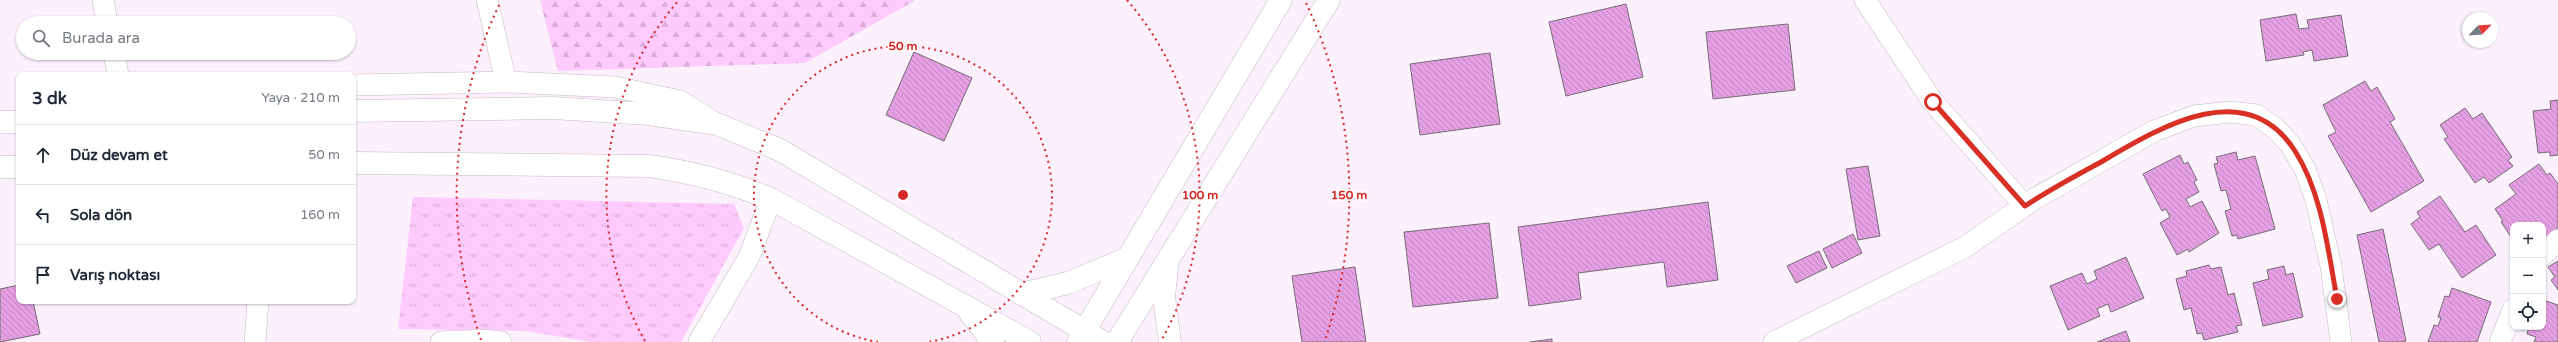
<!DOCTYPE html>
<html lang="tr">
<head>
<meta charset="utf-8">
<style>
  body { margin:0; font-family:"Varela Round",sans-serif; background:#f6f6f7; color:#1f2937 }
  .controls { position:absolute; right:12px; bottom:12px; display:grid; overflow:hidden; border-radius:8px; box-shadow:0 1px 3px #0004 }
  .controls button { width:36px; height:36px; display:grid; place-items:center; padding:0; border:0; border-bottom:1px solid #e0e1e3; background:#fff; color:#1f2937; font:20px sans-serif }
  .compass { position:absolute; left:2462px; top:12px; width:36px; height:36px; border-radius:50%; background:#fff; box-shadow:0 1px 3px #0004; rotate:65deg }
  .stop { position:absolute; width:12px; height:12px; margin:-9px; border:3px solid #d93025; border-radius:50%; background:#fff }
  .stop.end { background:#d93025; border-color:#fff; box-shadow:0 1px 4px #0008 }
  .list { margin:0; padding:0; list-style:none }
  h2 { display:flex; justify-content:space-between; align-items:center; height:52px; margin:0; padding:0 16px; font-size:17px }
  h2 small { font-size:13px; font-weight:400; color:#747a83 }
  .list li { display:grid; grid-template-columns:26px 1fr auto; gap:12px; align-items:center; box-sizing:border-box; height:60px; padding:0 16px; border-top:1px solid #e0e1e3 }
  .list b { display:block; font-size:15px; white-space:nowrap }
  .list em { font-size:13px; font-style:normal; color:#747a83 }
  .icon { flex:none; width:22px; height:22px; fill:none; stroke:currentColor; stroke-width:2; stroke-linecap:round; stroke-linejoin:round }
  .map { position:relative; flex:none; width:2558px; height:342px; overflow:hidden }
  .search { position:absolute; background:#fff; box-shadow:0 1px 3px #0004; left:16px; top:16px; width:340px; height:44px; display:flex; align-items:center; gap:10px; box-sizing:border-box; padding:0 14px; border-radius:22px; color:#747a83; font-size:15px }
  .panel { position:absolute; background:#fff; box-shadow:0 1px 3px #0004; left:16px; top:72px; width:340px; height:232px; border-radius:8px }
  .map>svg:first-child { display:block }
  .forest { fill:url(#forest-firs) }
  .park { fill:url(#park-tufts) }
  .building { fill:url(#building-back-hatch); stroke:#766c76 }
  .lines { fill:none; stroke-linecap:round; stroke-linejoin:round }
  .minor-casing { stroke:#c5b9c4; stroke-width:22 }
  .tertiary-casing { stroke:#c5b9c4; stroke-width:23 }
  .minor { stroke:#fff; stroke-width:21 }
  .tertiary { stroke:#fff; stroke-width:22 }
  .route { stroke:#d93025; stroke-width:5 }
  .ring { fill:none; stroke:#d62828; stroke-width:2; stroke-dasharray:2 4 }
  .centre { fill:#d62828; stroke:#fff; stroke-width:2 }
  .ring-label { font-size:12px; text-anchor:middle; font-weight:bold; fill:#d62828; stroke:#fff; stroke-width:3.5; stroke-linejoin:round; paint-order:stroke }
</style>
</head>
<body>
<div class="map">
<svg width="2558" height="342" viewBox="0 0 2558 342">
  <defs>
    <pattern id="forest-firs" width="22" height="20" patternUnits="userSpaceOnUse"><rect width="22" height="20" fill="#ffcafd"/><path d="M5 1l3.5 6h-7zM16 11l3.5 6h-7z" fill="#daacd8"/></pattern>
    <pattern id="park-tufts" width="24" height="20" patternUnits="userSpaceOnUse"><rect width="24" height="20" fill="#ffcafd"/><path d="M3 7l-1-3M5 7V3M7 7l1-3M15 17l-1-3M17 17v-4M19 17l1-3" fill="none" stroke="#daacd8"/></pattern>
    <pattern id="building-back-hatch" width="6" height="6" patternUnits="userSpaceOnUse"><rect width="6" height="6" fill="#e49fe2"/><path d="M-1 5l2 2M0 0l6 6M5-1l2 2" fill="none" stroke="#c388c1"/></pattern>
  </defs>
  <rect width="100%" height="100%" fill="#fcf0fc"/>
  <path class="forest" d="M 540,0 L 914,0 L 914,1 L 805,63 L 558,71 Z"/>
  <path class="park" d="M 413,197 L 734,204 L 744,228 L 681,342 L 592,342 L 524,331 L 398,329 Z"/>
  <path class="building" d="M 1626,4 L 1643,77 L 1566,96 L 1549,22 Z
    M 2296,14 L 2299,29 L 2309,28 L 2307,20 L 2341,15 L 2348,56 L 2314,61 L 2312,50 L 2303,52 L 2304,55 L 2266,61 L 2260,20 Z
    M 1788,24 L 1795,90 L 1713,99 L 1706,32 Z
    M 914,52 L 972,78 L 944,141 L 886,115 Z
    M 1490,53 L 1500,124 L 1420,135 L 1410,64 Z
    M 2365,81 L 2371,91 L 2377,87 L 2395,119 L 2390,122 L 2424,181 L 2371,212 L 2328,136 L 2336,132 L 2323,105 Z
    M 2558,100 L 2558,155 L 2550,156 L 2550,152 L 2538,153 L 2533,111 L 2551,109 L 2550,101 Z
    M 2465,108 L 2473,119 L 2482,113 L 2512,157 L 2508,160 L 2513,166 L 2489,183 L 2484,177 L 2475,183 L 2444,139 L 2448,137 L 2440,125 Z
    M 2236,152 L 2238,160 L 2255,156 L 2275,229 L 2238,239 L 2237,235 L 2232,236 L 2225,211 L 2231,209 L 2226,190 L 2221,191 L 2214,164 L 2218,163 L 2216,157 Z
    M 2180,155 L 2184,164 L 2188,162 L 2197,180 L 2194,182 L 2199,192 L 2186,199 L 2190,207 L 2202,201 L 2219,233 L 2189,252 L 2188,249 L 2177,255 L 2160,223 L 2170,217 L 2166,209 L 2162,211 L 2143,174 Z
    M 2539,164 L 2547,175 L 2550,173 L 2558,184 L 2558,231 L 2543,241 L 2543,225 L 2513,225 L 2513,240 L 2501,222 L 2503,221 L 2495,209 L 2516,194 L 2509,185 Z
    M 1868,166 L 1880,236 L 1858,240 L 1846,169 Z
    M 2440,196 L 2465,232 L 2476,225 L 2496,255 L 2462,278 L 2439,244 L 2429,250 L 2411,224 L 2420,217 L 2417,212 Z
    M 1708,202 L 1718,280 L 1667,287 L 1664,262 L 1578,273 L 1581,299 L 1529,306 L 1518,227 Z
    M 1489,223 L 1498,298 L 1413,307 L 1404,232 Z
    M 2383,229 L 2406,341 L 2401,342 L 2379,342 L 2357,235 Z
    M 1853,234 L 1862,253 L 1832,268 L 1823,249 Z
    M 1819,251 L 1827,268 L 1796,283 L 1787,266 Z
    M 2126,257 L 2144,298 L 2111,312 L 2108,304 L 2097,309 L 2100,316 L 2068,330 L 2050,286 L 2082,273 L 2087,284 L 2097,279 L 2094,271 Z
    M 2558,261 L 2558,290 L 2551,280 L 2555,277 L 2548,267 Z
    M 2209,265 L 2211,269 L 2221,267 L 2228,295 L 2234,293 L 2242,325 L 2236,326 L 2238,332 L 2204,340 L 2202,333 L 2197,334 L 2191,308 L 2184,310 L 2176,279 L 2187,276 L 2186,271 Z
    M 2284,266 L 2286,275 L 2293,273 L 2303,317 L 2263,326 L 2253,283 L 2269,279 L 2267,270 Z
    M 1355,267 L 1366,342 L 1302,342 L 1292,276 Z
    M 19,285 L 19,301 L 33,301 L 40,334 L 0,342 L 0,289 Z
    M 2452,288 L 2491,302 L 2477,342 L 2428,342 L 2434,325 L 2438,326 L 2441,318 L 2438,317 L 2445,296 L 2449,297 Z
    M 2543,300 L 2558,305 L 2558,342 L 2534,342 L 2536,337 L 2527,334 L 2529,327 L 2543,327 Z
    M 2126,331 L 2130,342 L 2097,342 Z
    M 1552,339 L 1552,342 L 1530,342 Z"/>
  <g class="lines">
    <defs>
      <path id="minor" d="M 103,0 L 107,23
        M 487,0 L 506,82
        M 1865,0 L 1933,102 L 2025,206
        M 114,53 L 118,75
        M 353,85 L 506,82 L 615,87 L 680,101 L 717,124
        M 2543,255 L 2558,240
        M 255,342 L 258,301
        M 441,342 L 483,340 L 501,342
        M 699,342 L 749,257 L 771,199
        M 1774,342 L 1965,247 L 2036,198 L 2154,131 L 2194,116 L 2230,112 L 2256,115 L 2275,128 L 2290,144 L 2305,169 L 2316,200 L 2331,266 L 2341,342
        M 2500,342 L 2513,309"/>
      <path id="tertiary" d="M 353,111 L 553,108 L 649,114 L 717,124 L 780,150 L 1103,342
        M 0,122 L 19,122
        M 353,163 L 649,166 C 692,172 731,182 771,199 L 1030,342
        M 0,167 L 19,167
        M 1167,266 L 1164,297 L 1170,342
        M 1021,294 L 1068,283 L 1128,258
        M 970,313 L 993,342
        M 1078,342 L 1281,0
        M 1117,342 L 1329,0"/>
    </defs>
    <use href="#minor" class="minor-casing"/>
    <use href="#tertiary" class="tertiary-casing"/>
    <use href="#minor" class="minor"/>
    <use href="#tertiary" class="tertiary"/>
  </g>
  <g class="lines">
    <path class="route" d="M 1933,102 L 2025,206 C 2049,190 2075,176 2101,162 C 2159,128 2246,74 2295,151 C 2322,193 2328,250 2337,299"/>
  </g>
  <g class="ring">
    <path d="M878 342A149 149 0 1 1 928 342"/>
    <path d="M645 341A297 297 0 0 1 679 0M1127 0A297 297 0 0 1 1161 341"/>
    <path d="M481 340A446 446 0 0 1 500 3M1306 3A446 446 0 0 1 1325 340"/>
  </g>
  <circle cx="903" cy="195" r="6" class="centre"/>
  <g class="ring-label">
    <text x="903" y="50">50 m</text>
    <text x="1200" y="199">100 m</text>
    <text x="1349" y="199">150 m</text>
  </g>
</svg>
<div class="controls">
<button>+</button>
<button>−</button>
<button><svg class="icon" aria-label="locate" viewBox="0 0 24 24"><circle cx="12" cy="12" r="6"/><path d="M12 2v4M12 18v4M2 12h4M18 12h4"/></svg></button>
</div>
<svg class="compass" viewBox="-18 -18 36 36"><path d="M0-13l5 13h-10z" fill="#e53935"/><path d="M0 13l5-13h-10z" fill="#747a83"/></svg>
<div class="stop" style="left:1933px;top:102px"></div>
<div class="stop end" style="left:2337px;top:299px"></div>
<div class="search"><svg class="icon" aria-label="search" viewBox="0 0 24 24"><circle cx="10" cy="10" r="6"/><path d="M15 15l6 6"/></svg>Burada ara</div>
<section class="panel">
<h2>3 dk<small>Yaya · 210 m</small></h2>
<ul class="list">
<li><svg class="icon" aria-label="ahead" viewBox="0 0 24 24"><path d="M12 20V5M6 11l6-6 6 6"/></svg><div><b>Düz devam et</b></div><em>50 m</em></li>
<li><svg class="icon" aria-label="left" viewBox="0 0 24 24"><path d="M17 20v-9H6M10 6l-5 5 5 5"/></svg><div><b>Sola dön</b></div><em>160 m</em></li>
<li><svg class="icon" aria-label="arrive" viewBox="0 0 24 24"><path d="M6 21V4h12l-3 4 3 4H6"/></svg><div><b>Varış noktası</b></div></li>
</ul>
</section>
</div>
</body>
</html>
